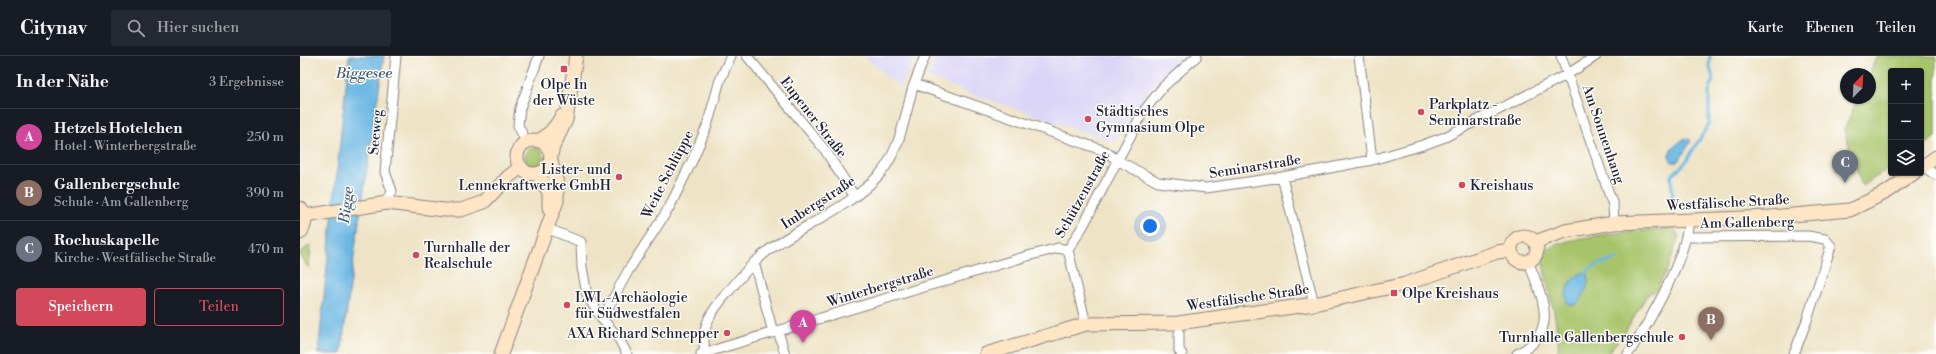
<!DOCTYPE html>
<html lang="de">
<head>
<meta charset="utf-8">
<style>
  body { margin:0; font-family:"Libre Bodoni",serif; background:#242831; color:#f1f3f6 }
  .controls { position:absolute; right:12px; top:12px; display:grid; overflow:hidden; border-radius:4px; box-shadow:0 1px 3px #0004 }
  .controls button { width:36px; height:36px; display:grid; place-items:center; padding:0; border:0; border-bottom:1px solid #363941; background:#171b24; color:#f1f3f6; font:20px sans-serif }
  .compass { position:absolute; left:1540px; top:12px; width:36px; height:36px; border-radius:50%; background:#171b24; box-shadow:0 1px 3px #0004; rotate:24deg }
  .you { position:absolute; left:850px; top:170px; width:14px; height:14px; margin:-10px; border:3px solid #fff; border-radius:50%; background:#1a73e8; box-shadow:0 0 0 6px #1a73e833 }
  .badge { display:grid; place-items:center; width:26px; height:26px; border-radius:50%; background:#d1495b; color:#fff; font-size:13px; font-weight:700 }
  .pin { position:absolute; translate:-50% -33px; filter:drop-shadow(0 1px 2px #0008) }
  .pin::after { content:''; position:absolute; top:21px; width:14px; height:12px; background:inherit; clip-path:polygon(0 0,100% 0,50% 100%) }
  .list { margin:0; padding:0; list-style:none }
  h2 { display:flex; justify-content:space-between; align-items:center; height:52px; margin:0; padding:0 16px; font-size:17px }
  h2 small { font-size:13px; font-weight:400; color:#9ea1a6 }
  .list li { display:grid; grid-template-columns:26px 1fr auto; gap:12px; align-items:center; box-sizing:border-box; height:56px; padding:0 16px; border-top:1px solid #363941 }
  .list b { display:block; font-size:15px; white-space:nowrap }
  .list p { margin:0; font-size:13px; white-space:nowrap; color:#9ea1a6 }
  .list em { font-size:13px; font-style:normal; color:#9ea1a6 }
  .actions { display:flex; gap:8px; padding:12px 16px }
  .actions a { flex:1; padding:9px 0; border:1px solid #d1495b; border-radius:4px; text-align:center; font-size:14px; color:#d1495b }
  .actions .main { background:#d1495b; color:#fff }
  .icon { flex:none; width:22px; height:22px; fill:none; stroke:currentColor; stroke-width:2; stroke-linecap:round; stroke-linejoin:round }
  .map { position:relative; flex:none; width:1636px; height:298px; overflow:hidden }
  header { display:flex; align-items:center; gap:24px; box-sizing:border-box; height:56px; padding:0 20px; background:#171b24; border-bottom:1px solid #363941 }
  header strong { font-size:19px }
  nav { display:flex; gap:22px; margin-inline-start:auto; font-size:14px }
  .search { width:280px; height:36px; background:#242831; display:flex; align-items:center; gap:10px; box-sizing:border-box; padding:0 14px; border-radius:4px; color:#9ea1a6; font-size:15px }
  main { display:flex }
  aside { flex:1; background:#171b24 }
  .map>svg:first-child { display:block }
  .built { fill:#dbd6f7 }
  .green { fill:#a8c46a; stroke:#657352 }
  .water { fill:#6bb7e4; stroke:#466c90 }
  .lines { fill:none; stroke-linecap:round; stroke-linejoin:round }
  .stream { stroke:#6bb7e4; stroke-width:3 }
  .street-casing { stroke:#888280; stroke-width:11 }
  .secondary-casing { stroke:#888280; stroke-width:15 }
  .street { stroke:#fff; stroke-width:9 }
  .secondary { stroke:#fde5c5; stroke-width:13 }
  .poi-dot { fill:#d1495b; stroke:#fdfcf7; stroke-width:1.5 }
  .labels { text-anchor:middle; stroke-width:3; stroke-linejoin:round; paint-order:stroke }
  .poi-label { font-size:14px; fill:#22223b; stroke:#fdfcf7; text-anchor:start }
  .street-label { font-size:14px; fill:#22223b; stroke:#fdfcf7 }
  .water-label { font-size:15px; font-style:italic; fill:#3f5e7f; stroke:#fdfcf7 }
</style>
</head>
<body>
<header>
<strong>Citynav</strong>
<div class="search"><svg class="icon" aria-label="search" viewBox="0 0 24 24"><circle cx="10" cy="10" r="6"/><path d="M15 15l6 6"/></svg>Hier suchen</div>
<nav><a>Karte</a><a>Ebenen</a><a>Teilen</a></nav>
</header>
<main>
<aside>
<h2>In der Nähe<small>3 Ergebnisse</small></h2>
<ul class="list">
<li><span class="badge" style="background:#d1479c">A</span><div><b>Hetzels Hotelchen</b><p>Hotel · Winterbergstraße</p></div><em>250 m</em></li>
<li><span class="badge" style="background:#8d6e63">B</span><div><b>Gallenbergschule</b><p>Schule · Am Gallenberg</p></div><em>390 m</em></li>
<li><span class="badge" style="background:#6b7280">C</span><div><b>Rochuskapelle</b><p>Kirche · Westfälische Straße</p></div><em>470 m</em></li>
</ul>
<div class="actions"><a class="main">Speichern</a><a>Teilen</a></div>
</aside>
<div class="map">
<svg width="1636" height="298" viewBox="0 0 1636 298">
  <rect width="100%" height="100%" fill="#fdfcf7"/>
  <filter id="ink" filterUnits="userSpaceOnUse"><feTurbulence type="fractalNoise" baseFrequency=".025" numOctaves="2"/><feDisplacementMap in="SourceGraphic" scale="8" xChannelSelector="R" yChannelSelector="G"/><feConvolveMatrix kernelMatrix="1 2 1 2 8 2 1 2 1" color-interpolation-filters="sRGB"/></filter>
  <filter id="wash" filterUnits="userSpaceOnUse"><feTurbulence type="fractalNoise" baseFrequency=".012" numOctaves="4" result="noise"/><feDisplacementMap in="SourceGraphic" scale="16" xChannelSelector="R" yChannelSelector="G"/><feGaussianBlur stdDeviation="0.9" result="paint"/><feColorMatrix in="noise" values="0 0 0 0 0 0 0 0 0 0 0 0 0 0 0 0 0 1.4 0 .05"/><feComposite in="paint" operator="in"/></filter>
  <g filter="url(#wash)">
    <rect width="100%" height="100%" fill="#eee3c5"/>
    <path class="built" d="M 564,0 L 616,0 L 600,32 Z
      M 636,0 L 886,0 L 844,40 L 815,86 L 666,36 L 627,21 Z"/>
    <path class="green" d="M 1577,0 L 1636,0 L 1636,81 L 1621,91 L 1621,15 L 1591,15 L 1591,111 L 1562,130 L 1544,74 L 1558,42 L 1570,42 L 1569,18 Z
      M225 101a9 9 0 1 1 18 0a9 9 0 1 1-18 0Z
      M 1374,172 L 1379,180 L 1368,212 L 1356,234 L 1347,239 L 1325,276 L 1307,298 L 1259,298 C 1257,292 1259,289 1258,283 C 1257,276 1256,268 1255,261 C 1252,240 1241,217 1244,196 C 1263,178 1347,175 1374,172 Z
      M 11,189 L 9,212 L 0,201 L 0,196 Z"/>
    <path class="water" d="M 49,0 L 84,0 L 56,186 L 41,298 L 18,298 Z
      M 1385,82 L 1389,83 L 1391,85 L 1380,103 L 1377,106 L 1372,106 L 1369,101 L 1371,93 Z
      M 1287,216 C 1292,225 1283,244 1275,249 L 1269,249 C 1260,238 1273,217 1287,216 Z"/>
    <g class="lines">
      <path class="stream" d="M 1373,144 L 1371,120 L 1385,107 L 1409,68 L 1409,37 L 1413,23 L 1409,7 L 1410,0
        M 1287,216 C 1294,208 1306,206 1317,203"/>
    </g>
  </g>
  <g filter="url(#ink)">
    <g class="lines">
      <defs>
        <path id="street" d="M 447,0 L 525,94 L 555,141
          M 1059,0 L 1072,104
          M 1261,0 L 1313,149 L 1314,167
          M 614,28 L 805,95 L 817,104 L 858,126 L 906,132 L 982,121 L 1072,104 L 1123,89 L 1145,81 L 1268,18 L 1296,0
          M 226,86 L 218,69 L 220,52 L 239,0
          M 1624,110 L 1631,116 L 1636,119
          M 982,121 L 1014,248
          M 80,148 L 90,140 L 92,135 L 85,116 L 96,0
          M 246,172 L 281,186 L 282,211 L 287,239 L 302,263 L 318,281 L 327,298
          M 1387,179 L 1391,181 L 1508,180 L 1525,183 L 1531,190 L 1507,264 L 1494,298
          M 454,206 L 473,276
          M 302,263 L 328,215 L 369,152 L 392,105 L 407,70 L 420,24 L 431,0
          M 786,268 L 768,194 L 783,170 L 843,56 L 863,31 L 897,0
          M 478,275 L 485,298
          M 879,277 L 879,295 L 882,298
          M 405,297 C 400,270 412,254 429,235 C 444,217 459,199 479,187 C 513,165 552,149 579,119 C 600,96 605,59 613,31 C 617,21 621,10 625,0
          M 401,298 L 724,201 L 758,192 L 768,194
          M 1217,298 C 1261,276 1242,241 1228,205
          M 1328,298 C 1351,264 1385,204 1389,164"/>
        <path id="secondary" d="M217 101a17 17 0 1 1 34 0a17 17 0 1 1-34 0Z
          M 238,85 C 249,80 256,70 262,60
          M 251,99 L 253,91 L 266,64 L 276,0
          M 1621,112 L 1636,101
          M 238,118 L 249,136 L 249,152
          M 0,152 C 7,160 6,169 0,177
          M 5,160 L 87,147 L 144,154 L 161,154 L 184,146 L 208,121 L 221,111
          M1211 193a13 13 0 1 1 26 0a13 13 0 1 1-26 0Z
          M 1235,186 L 1265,175 L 1314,167 L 1470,161 L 1550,154 L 1587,136 L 1614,117
          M 201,298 L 257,145 L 257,128 L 251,105
          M 686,298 L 786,268 L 878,267 L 1014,248 L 1105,228 L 1197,196 L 1211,194"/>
      </defs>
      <use href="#street" class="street-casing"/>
      <use href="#secondary" class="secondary-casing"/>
      <use href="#street" class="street"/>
      <use href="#secondary" class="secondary"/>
    </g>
  </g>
  <g class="poi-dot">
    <rect x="260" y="9" width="8" height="8" rx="2"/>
    <circle cx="1121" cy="56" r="4"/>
    <circle cx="788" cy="63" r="4"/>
    <circle cx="319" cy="121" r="4"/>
    <circle cx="1162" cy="129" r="4"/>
    <circle cx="116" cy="199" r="4"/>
    <rect x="1090" y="233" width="8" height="8" rx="2"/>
    <circle cx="267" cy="249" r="4"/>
    <circle cx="427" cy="277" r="4"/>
    <circle cx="1382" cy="281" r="4"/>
  </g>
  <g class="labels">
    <g class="poi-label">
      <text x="264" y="33" text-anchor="middle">Olpe In<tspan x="264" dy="16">der Wüste</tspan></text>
      <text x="1129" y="53">Parkplatz -<tspan x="1129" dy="16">Seminarstraße</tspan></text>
      <text x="796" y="60">Städtisches<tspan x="796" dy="16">Gymnasium Olpe</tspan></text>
      <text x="311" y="118" text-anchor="end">Lister- und<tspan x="311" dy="16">Lennekraftwerke GmbH</tspan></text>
      <text x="1170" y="134">Kreishaus</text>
      <text x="124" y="196">Turnhalle der<tspan x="124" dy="16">Realschule</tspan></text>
      <text x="1102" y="242">Olpe Kreishaus</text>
      <text x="275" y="246">LWL-Archäologie<tspan x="275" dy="16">für Südwestfalen</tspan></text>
      <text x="419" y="282" text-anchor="end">AXA Richard Schnepper</text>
      <text x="1374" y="286" text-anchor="end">Turnhalle Gallenbergschule</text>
    </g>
    <g class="street-label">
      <text transform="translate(514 61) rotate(52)" y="5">Eupener Straße</text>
      <text transform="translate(75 76) rotate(-85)" y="5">Seeweg</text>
      <text transform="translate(1304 78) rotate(71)" y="5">Am Sonnenhang</text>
      <text transform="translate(955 110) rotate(-9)" y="5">Seminarstraße</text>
      <text transform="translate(367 118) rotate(-63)" y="5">Weite Schlüppe</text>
      <text transform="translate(782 138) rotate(-61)" y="5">Schützenstraße</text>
      <text transform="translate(518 146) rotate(-33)" y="5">Imbergstraße</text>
      <text transform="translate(1428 146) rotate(-3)" y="5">Westfälische Straße</text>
      <text transform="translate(1447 166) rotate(-1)" y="5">Am Gallenberg</text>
      <text transform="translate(580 230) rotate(-17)" y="5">Winterbergstraße</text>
      <text transform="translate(948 241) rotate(-8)" y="5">Westfälische Straße</text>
    </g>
    <g class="water-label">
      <text x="64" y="22">Biggesee</text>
      <text transform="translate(46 149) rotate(-83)" y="5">Bigge</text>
    </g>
  </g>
</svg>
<div class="controls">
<button>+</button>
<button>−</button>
<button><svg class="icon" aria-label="layers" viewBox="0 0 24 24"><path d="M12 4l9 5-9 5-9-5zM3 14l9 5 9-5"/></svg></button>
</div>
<svg class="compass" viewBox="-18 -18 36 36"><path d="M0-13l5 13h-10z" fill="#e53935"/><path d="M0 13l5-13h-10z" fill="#9ea1a6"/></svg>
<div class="you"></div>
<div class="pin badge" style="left:503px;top:287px;background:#d1479c">A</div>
<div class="pin badge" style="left:1411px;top:284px;background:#8d6e63">B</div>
<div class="pin badge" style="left:1545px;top:127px;background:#6b7280">C</div>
</div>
</main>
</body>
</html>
